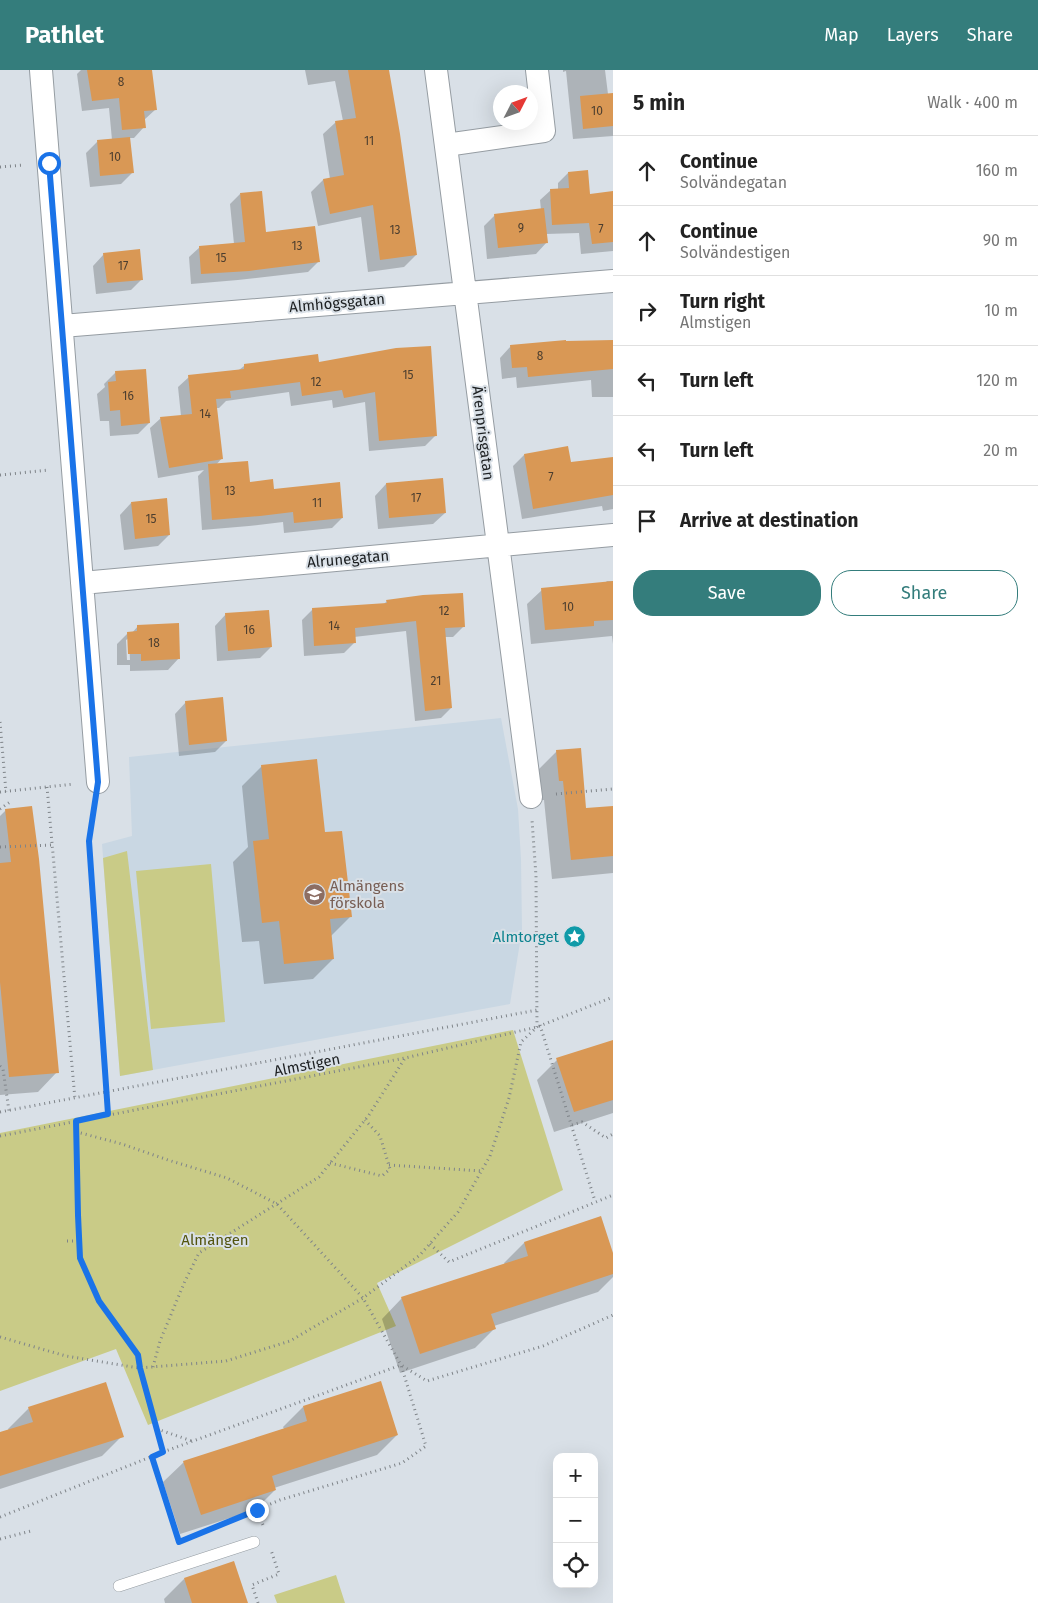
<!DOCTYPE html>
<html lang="en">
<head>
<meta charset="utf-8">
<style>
  body { margin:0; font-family:"Fira Sans",sans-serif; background:#f6f6f6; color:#222 }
  .controls { position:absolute; right:15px; bottom:15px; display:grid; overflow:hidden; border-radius:10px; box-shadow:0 5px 20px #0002 }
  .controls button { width:45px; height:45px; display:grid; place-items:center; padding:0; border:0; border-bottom:1px solid #e0e0e0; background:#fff; color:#222; font:25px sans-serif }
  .compass { position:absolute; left:493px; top:15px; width:45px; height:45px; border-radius:50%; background:#fff; box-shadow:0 5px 20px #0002; rotate:48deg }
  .stop { position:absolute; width:15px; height:15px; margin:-11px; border:4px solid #1a73e8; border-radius:50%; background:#fff }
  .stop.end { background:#1a73e8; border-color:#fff; box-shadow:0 1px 5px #0008 }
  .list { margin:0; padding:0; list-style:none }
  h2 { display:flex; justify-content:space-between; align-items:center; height:65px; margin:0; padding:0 20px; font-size:21px }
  h2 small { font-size:16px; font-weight:400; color:#767676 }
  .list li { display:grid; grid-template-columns:32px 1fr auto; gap:15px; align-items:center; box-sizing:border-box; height:70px; padding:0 20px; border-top:1px solid #e0e0e0 }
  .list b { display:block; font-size:19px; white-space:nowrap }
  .list p { margin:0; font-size:16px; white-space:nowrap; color:#767676 }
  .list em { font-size:16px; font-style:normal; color:#767676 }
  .actions { display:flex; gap:10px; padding:15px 20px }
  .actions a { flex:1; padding:11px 0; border:1px solid #347d7c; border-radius:20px; text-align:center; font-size:18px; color:#347d7c }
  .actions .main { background:#347d7c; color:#fff }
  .icon { flex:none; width:28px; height:28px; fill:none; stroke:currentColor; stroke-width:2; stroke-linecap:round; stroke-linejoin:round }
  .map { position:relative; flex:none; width:613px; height:1533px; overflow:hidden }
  header { display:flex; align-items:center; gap:30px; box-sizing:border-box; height:70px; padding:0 25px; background:#347d7c; color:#fff }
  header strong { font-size:24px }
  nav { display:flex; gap:28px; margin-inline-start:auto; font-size:18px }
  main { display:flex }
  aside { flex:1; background:#fff }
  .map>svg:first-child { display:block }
  .built { fill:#c9d7e3 }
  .green { fill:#c9cb87 }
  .shadow { fill:#0003; fill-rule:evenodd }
  .building { fill:#d99855 }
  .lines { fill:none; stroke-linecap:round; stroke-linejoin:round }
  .service-casing { stroke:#959ca2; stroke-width:12 }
  .minor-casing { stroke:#959ca2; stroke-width:24 }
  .path { stroke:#7f8489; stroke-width:3; stroke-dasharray:1 4; stroke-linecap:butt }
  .service { stroke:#fff; stroke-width:11 }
  .minor { stroke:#fff; stroke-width:22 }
  .route { stroke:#1a73e8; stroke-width:6 }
  .labels { text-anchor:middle; stroke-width:4; stroke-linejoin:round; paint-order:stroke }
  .number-label { font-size:12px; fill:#4c3e2f }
  .street-label { font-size:15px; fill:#1d2022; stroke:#d9e0e7 }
  .education-label { font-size:15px; fill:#785e54; stroke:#d9e0e7; text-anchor:start }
  .culture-label { font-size:15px; fill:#0d838f; stroke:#d9e0e7; text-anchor:end }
  .park-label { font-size:15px; fill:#53540f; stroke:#d9e0e7 }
</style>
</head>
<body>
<header>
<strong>Pathlet</strong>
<nav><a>Map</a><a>Layers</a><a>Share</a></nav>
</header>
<main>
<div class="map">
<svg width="613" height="1533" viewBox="0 0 613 1533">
  <rect width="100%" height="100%" fill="#d9e0e7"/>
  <path class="built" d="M 501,648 L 518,739 L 521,789 L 522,860 L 510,934 L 120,1006 L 102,774 L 132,766 L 129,687 Z"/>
  <path class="green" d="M 127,781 L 153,1000 L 120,1006 L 103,788 Z
    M 211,794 L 225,952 L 151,959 L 136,801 Z
    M 513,960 L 563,1120 L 377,1213 L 396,1256 L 148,1355 L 116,1279 L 0,1321 L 0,1063 Z
    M 336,1505 L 345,1533 L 277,1533 L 274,1525 Z"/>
  <path class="shadow" d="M 81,0 L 151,0 L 156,39 L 144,50 L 144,57 L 134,68 L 129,68 L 132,103 L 121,114 L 90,117 L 86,83 L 97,72 L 112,70 L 109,38 L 82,41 L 77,4 Z
    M 305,0 L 387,0 L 416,185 L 404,197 L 368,202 L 361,147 L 318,156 L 311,122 L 323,110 L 330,109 L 323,64 L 336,52 L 343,51 L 335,11 L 308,15 Z
    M 563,0 L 605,0 L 608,24 L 613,24 L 613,66 L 573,69 L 566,1 L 563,2 Z
    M 568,103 L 589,125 L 613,123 L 613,181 L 581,184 L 579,163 L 546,164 L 547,172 L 536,184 L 487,189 L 484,156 L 495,145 L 541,140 L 540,130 L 551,120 L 558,119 L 558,113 Z
    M 240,124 L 265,163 L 318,192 L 308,202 L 238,210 L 191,214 L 189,187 L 200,177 L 234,174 L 230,134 Z
    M 104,184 L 142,209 L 131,220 L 96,224 L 93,196 Z
    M 613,271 L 613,327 L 592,327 L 591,310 L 517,318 L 516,307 L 502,309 L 500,288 L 511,276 Z
    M 396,279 L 436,365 L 425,376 L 369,381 L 365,332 L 333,338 L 332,330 L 291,336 L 289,322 L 226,331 L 219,338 L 216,338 L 222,388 L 216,395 L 249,414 L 273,420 L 342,448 L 332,458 L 284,463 L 283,452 L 249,456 L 202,460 L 198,406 L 204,400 L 158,408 L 150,358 L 161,348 L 181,346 L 178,317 L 189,307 L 239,300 L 244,296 L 318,293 Z
    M 116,302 L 149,353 L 138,364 L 110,366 L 109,351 L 100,351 L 97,324 L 105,317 L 104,314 Z
    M 524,385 L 570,394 L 613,388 L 613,439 L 603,441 L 602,436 L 522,449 L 513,396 Z
    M 442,410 L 445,443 L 433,454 L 378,459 L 375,426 L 386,414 Z
    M 131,433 L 169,465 L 158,476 L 124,480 L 120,445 Z
    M 607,511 L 613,511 L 613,574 L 612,566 L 531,574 L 527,534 L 542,520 L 604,514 Z
    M 387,531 L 464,556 L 453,567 L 444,567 L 451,638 L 441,648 L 415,651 L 406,561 L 354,567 L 354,573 L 344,583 L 304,586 L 302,550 L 313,539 L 383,535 Z
    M 226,544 L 271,577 L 260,588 L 217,591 L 215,556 Z
    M 138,556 L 179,588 L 168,600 L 130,601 L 130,595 L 117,595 L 117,574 L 128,563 L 132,563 ZM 129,568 L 130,590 L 127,590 L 126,570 Z
    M 186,632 L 226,671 L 215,682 L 179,686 L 175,644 Z
    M 557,681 L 585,739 L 613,737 L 613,803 L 552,809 L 544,730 L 540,730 L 537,701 Z
    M 262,696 L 324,764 L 350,847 L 331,866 L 333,889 L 313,909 L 264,914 L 259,871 L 242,872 L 233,792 L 248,777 L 242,716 Z
    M 6,740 L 57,1002 L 38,1022 L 0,1025 L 0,746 Z
    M 613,971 L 613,1043 L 554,1062 L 537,1010 L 557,990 Z
    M 524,1173 L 613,1187 L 613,1207 L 598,1222 L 494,1256 L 495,1258 L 475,1278 L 400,1303 L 382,1249 L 402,1228 L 505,1195 L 504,1193 Z
    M 303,1337 L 397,1365 L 377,1385 L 274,1418 L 275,1420 L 255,1440 L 180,1464 L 163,1412 L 184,1392 L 284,1359 L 283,1357 Z
    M 29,1338 L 122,1366 L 102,1386 L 0,1419 L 0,1364 L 9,1361 L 8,1359 Z
    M 184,1509 L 246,1533 L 165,1533 L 164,1529 Z"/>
  <path class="building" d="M 87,0 L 152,0 L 157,40 L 144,41 L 146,58 L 122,60 L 119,28 L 92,31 Z
    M 348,0 L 389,0 L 400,64 L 417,185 L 380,190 L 373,135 L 330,144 L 323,109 L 344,105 L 335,51 L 356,48 Z
    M 613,23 L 613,56 L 583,59 L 580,26 Z
    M 130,67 L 134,103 L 100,106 L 97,70 Z
    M 588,100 L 590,124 L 613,121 L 613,172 L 592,174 L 589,153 L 552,155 L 550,119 L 569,118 L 568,102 Z
    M 262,121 L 266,162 L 315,156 L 320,192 L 249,201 L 201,204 L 199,176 L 245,172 L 240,123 Z
    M 544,138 L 548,173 L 498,178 L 494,144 Z
    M 140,179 L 143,210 L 107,213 L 103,183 Z
    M 566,270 L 566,271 L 613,270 L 613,299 L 528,307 L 527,297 L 512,298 L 510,275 Z
    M 431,276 L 437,366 L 379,371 L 375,322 L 344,328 L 342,320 L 302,326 L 300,312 L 230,321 L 231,328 L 216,329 L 223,389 L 169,398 L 160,347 L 192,344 L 188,305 L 244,299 L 244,294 L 318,284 L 319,292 L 396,278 Z
    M 146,299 L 150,353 L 121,356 L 120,340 L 110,341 L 108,312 L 116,311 L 115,301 Z
    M 568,376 L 571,392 L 613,387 L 613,425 L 533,439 L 524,384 Z
    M 248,391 L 250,412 L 273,409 L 274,419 L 340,412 L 343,448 L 294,453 L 293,442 L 260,446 L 212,450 L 208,394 Z
    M 443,408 L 446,443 L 389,448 L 386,413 Z
    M 167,428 L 170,465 L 135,469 L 131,432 Z
    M 613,511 L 613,550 L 594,551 L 594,556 L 545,560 L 541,518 Z
    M 463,523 L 465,557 L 445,558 L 452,638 L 425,641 L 416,551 L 355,558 L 356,573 L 314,576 L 312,538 L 387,533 L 386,530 L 423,525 Z
    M 269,540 L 272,577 L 228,581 L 225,543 Z
    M 179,553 L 180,589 L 141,591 L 141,584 L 128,584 L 127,562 L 137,561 L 137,555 Z
    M 223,627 L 227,671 L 189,675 L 185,631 Z
    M 581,678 L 586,738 L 613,736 L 613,786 L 571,790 L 563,711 L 559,711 L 556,680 Z
    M 317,689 L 325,762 L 342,761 L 352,847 L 330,849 L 334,889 L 284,894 L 279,851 L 262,853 L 253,771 L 269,769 L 261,695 Z
    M 32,736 L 39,789 L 59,1003 L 9,1007 L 0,912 L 0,793 L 11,792 L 5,739 Z
    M 613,970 L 613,1030 L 574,1042 L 556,988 Z
    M 601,1146 L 613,1183 L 613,1204 L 491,1244 L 496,1259 L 420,1284 L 401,1227 L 528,1186 L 524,1172 Z
    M 381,1311 L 398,1365 L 272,1406 L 276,1420 L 201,1445 L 183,1391 L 307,1351 L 303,1336 Z
    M 106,1312 L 124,1367 L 0,1406 L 0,1362 L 33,1352 L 28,1337 Z
    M 234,1491 L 248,1533 L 192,1533 L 184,1508 Z"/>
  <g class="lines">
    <defs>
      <path id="service" d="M 119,1516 L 254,1472"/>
      <path id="minor" d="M 41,0 L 98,712
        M 436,0 L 531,727
        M 446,75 L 544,61 L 537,0
        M 62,256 L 613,211
        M 82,513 L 613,465"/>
    </defs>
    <use href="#service" class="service-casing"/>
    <use href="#minor" class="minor-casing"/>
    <path class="path" d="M 0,97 L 24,95
      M 0,405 L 49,400
      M 0,652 L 6,722
      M 47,717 L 75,1029
      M 0,722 L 74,714
      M 556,724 L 613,719
      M 94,736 L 89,771 L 108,1044
      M 0,739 L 10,732
      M 0,777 L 52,775
      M 540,955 L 595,1131
      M 0,996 L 3,999 L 9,1041
      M 0,1042 L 537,940
      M 76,1051 L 77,1062 L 122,1074 L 168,1090 L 227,1108 L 277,1134 L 363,1228 L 401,1295 L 426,1376 L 402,1393 L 280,1430 L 179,1472
      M 572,1055 L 582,1052 L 606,1068 L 613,1064
      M 0,1066 L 405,988 L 537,957 L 613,927
      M 330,1093 L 382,1106 L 390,1099 L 380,1066 L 365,1050
      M 389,1095 L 482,1101
      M 67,1171 L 79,1171
      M 430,1174 L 449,1192 L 613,1125
      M 0,1267 L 66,1286 L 139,1298 L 226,1291 L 290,1271 L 363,1228 L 420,1185 L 458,1142 L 490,1086 L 509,1028 L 521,972 L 537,957 L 536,806 L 532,750
      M 153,1297 L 160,1271 L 185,1211 L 199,1183 L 319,1107 L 369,1045 L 405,988
      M 157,1359 L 192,1371
      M 163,1382 L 401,1295 L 427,1311 L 543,1276 L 613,1245
      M 152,1387 L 179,1472
      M 257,1440 L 263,1455
      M 0,1447 L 163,1382 L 139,1298 L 138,1285 L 99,1231 L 80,1188 L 78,1145 L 77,1062
      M 0,1469 L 31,1461
      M 258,1533 L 252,1515 L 279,1504 L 271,1480"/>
    <use href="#service" class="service"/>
    <use href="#minor" class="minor"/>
  </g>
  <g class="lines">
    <path class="route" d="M 49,93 L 98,712 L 89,771 L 108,1044 L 76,1051 L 78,1145 L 80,1188 L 99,1231 L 138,1285 L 140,1298 L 163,1382 L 152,1387 L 179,1472 L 257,1440"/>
  </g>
  <defs>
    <symbol id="school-disc" viewBox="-11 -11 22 22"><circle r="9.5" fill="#8d6e63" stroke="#d9e0e7"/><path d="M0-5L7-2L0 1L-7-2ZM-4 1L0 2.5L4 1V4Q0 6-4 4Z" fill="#fff"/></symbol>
    <symbol id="sight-disc" viewBox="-11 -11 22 22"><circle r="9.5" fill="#0f9aa8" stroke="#d9e0e7"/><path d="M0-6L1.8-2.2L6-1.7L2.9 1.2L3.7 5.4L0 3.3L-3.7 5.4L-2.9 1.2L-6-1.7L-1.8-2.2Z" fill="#fff"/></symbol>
  </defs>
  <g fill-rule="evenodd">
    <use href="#school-disc" x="302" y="812" width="25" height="25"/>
    <use href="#sight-disc" x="562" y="854" width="25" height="25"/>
  </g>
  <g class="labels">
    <g class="number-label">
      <text x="121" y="16">8</text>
      <text x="597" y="45">10</text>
      <text x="369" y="75">11</text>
      <text x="115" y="91">10</text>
      <text x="521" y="162">9</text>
      <text x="601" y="163">7</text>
      <text x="395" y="164">13</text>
      <text x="297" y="180">13</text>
      <text x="221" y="192">15</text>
      <text x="123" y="200">17</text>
      <text x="540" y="290">8</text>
      <text x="408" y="309">15</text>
      <text x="316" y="316">12</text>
      <text x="128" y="330">16</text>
      <text x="205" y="348">14</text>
      <text x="551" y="411">7</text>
      <text x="230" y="425">13</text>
      <text x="416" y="432">17</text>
      <text x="317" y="437">11</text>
      <text x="151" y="453">15</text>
      <text x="568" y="541">10</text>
      <text x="444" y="545">12</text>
      <text x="334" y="560">14</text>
      <text x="249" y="564">16</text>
      <text x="154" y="577">18</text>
      <text x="436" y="615">21</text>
    </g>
    <g class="street-label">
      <text transform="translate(337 233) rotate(-5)" y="5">Almhögsgatan</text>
      <text transform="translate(483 363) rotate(83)" y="5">Ärenprisgatan</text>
      <text transform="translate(348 489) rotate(-5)" y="5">Alrunegatan</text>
      <text transform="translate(307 995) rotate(-11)" y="5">Almstigen</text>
    </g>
    <g class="education-label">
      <text x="330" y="821">Almängens<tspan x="330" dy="17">förskola</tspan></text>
    </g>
    <g class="culture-label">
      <text x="559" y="872">Almtorget</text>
    </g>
    <g class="park-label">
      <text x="215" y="1175">Almängen</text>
    </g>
  </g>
</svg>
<div class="controls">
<button>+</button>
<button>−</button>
<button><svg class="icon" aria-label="locate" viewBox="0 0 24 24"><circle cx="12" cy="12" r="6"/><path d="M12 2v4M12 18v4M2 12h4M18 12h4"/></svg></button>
</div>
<svg class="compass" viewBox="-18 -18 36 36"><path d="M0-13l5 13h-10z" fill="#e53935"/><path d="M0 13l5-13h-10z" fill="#767676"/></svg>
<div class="stop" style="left:49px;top:93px"></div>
<div class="stop end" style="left:257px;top:1440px"></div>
</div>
<aside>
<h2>5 min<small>Walk · 400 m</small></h2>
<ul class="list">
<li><svg class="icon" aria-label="ahead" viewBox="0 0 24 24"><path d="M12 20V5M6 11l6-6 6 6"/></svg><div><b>Continue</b><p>Solvändegatan</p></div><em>160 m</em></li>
<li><svg class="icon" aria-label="ahead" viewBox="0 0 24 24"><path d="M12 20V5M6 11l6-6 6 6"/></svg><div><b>Continue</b><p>Solvändestigen</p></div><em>90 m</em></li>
<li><svg class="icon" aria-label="right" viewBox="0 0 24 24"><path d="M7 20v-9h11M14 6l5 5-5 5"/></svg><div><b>Turn right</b><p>Almstigen</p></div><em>10 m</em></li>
<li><svg class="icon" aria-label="left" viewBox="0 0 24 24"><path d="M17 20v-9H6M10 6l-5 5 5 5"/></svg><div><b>Turn left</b></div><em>120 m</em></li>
<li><svg class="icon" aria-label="left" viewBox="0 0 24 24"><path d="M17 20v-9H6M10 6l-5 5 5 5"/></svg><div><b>Turn left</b></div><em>20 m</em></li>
<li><svg class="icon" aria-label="arrive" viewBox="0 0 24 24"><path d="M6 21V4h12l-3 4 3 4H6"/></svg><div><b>Arrive at destination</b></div></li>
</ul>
<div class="actions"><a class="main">Save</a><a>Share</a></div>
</aside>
</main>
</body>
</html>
